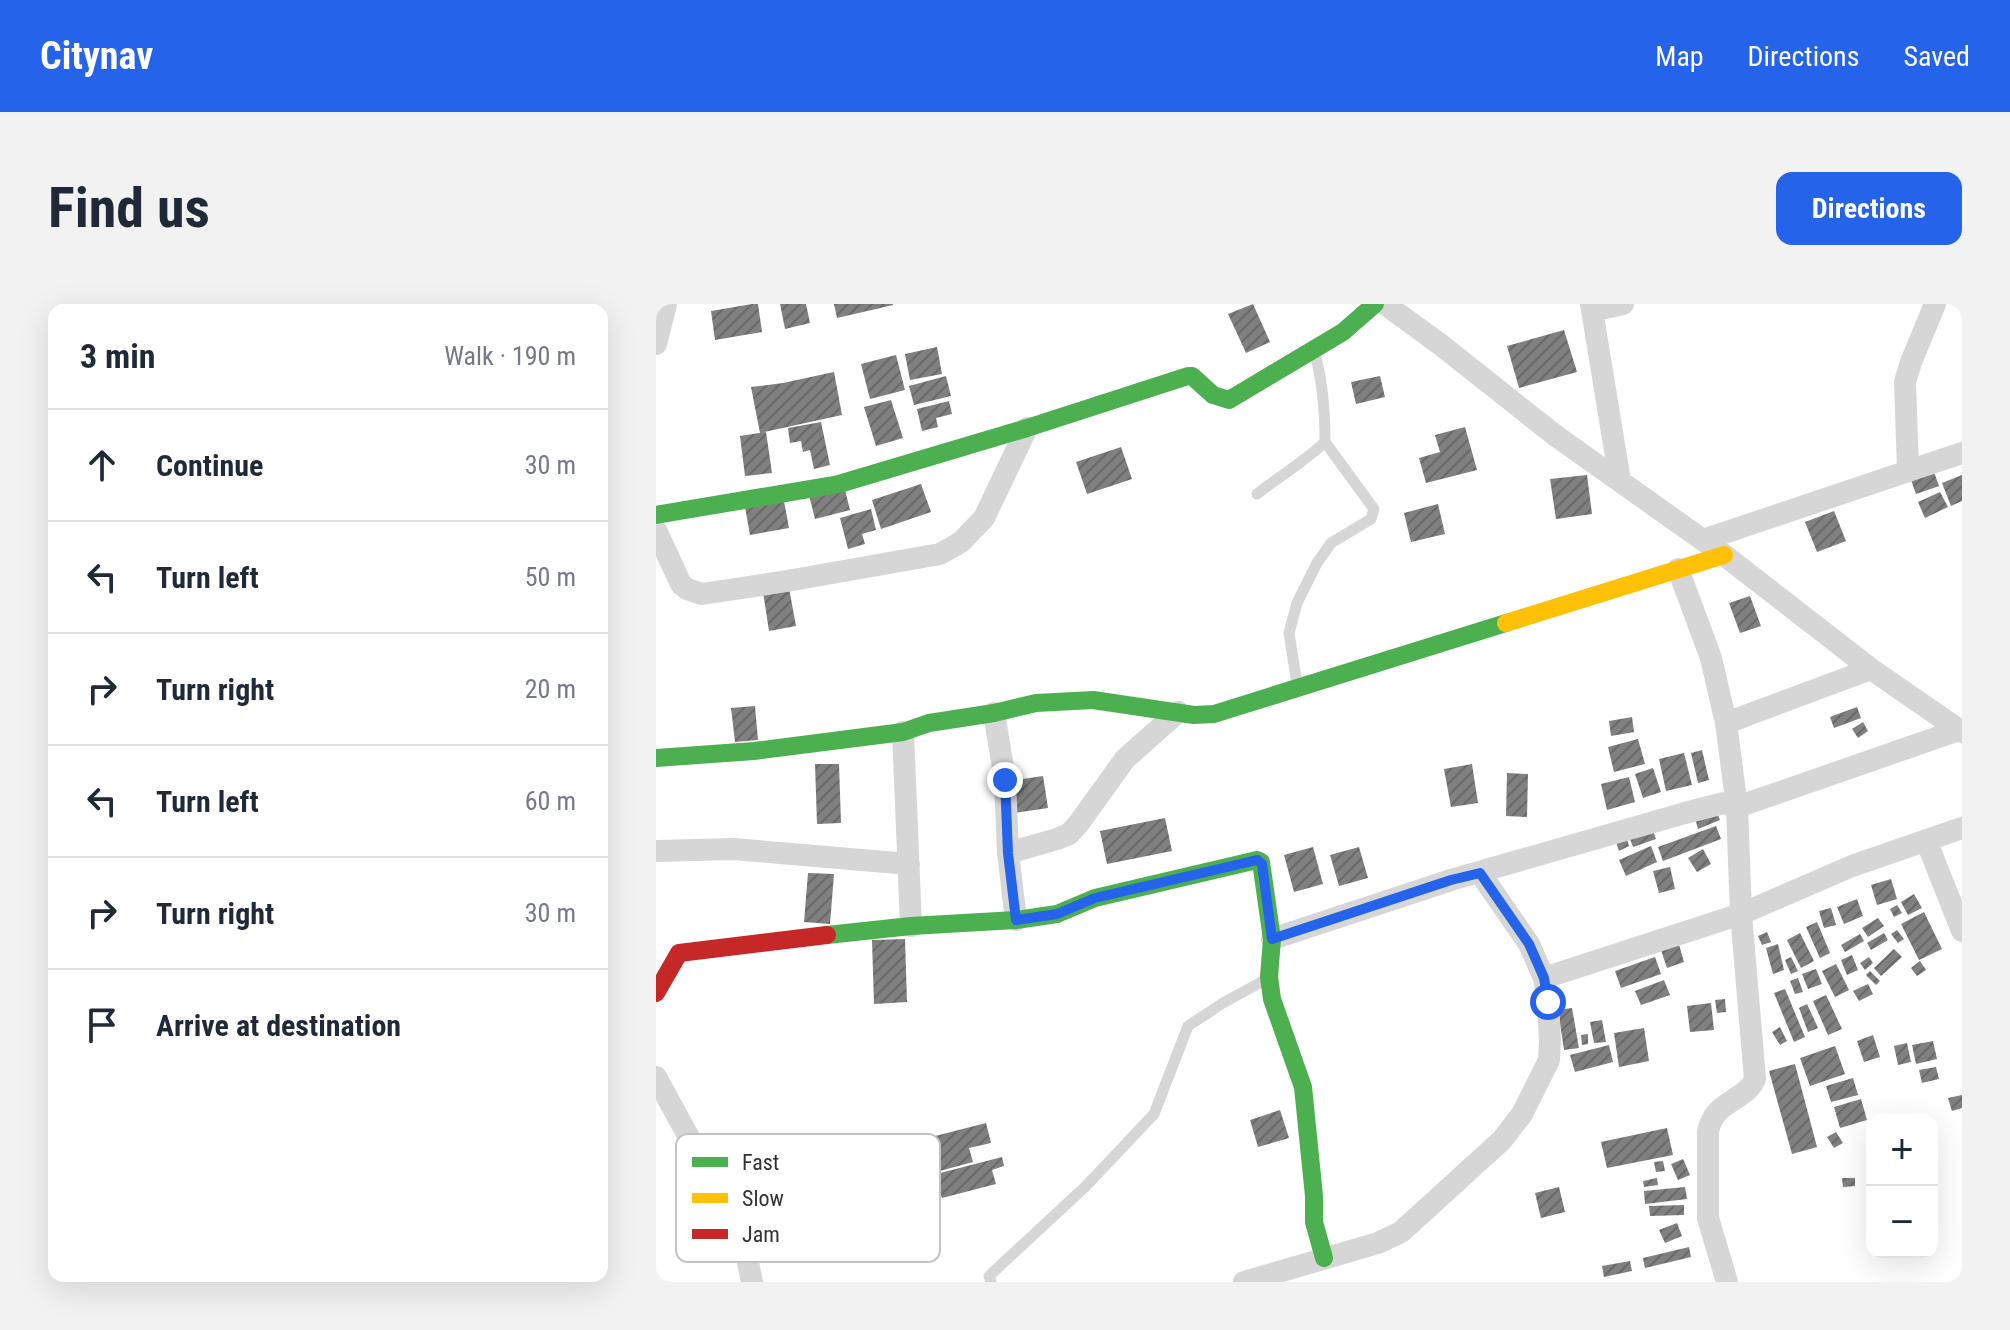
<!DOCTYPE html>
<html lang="en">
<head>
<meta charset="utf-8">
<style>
  body { margin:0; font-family:"Roboto Condensed",sans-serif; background:#f2f2f3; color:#1f2937 }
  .controls { position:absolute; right:24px; bottom:24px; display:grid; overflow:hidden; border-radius:16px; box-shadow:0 8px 32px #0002 }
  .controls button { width:72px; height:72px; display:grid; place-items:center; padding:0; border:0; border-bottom:2px solid #e0e1e3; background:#fff; color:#1f2937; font:40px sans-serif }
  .stop { position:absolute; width:24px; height:24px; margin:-18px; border:6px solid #2563eb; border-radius:50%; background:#fff }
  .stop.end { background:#2563eb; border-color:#fff; box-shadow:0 2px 8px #0008 }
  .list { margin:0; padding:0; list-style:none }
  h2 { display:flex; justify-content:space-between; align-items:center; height:104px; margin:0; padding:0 32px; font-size:34px }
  h2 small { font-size:26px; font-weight:400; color:#747a83 }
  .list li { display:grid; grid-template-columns:52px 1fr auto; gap:24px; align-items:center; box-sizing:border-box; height:112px; padding:0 32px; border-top:2px solid #e0e1e3 }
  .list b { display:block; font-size:30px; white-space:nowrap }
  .list em { font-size:26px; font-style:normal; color:#747a83 }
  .icon { flex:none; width:44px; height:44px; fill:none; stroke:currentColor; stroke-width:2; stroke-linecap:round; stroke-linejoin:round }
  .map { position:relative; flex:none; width:1306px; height:978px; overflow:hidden; border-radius:16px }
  header { display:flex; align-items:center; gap:48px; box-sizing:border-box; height:112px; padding:0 40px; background:#2563eb; color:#fff }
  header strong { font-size:38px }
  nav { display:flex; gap:44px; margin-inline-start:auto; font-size:28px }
  .intro { display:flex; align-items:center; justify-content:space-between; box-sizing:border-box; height:192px; padding:0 48px }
  h1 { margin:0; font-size:56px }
  .button { padding:20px 36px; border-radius:16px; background:#2563eb; color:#fff; font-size:28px; font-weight:700 }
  main { display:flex; gap:48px; padding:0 48px }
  aside { flex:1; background:#fff; border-radius:16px; box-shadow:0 8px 32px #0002 }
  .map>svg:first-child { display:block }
  .building { fill:url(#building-hatch) }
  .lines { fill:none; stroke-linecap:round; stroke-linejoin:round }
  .lane { stroke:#d6d6d6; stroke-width:11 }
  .street { stroke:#d6d6d6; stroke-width:22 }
  .fast { stroke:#4caf50; stroke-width:18 }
  .slow { stroke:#ffc107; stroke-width:18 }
  .jam { stroke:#c62828; stroke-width:18 }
  .route { stroke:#2563eb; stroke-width:10 }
  .key { fill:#fff; stroke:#c2c2c2; stroke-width:2 }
  .key-label { font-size:22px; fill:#323232 }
</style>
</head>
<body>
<header>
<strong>Citynav</strong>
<nav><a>Map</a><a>Directions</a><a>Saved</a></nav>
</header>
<div class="intro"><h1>Find us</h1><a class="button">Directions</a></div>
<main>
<aside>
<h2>3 min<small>Walk · 190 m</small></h2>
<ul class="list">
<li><svg class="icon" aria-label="ahead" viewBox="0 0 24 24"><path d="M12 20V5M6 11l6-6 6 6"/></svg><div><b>Continue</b></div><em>30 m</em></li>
<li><svg class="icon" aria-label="left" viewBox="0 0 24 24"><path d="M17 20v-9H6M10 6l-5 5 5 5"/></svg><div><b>Turn left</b></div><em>50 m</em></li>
<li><svg class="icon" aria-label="right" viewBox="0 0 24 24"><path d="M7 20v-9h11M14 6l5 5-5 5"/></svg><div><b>Turn right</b></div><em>20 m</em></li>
<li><svg class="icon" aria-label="left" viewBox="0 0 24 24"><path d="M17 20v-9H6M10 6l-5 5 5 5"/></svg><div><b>Turn left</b></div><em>60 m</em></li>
<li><svg class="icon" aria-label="right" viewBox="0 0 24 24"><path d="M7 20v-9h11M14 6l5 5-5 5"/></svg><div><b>Turn right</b></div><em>30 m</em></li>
<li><svg class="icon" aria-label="arrive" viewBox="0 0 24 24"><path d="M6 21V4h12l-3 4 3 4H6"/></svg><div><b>Arrive at destination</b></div></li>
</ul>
</aside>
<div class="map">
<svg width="1306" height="978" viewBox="0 0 1306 978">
  <defs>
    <pattern id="building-hatch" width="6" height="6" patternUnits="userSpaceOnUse" patternTransform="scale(2)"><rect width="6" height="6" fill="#808080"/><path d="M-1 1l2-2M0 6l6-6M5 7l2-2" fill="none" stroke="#696969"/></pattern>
  </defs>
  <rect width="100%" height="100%" fill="#fff"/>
  <path class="building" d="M 96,0 L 102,0 L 106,28 L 59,36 L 55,7 Z
    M 124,0 L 150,0 L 154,19 L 129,25 Z
    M 178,0 L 237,0 L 237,1 L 181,14 Z
    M 597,0 L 614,38 L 590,49 L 572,10 Z
    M 908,26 L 921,68 L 863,84 L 851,42 Z
    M 281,43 L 286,70 L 254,76 L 249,50 Z
    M 240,51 L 249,86 L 214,95 L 205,60 Z
    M 178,68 L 186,111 L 104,129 L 95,83 L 127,79 Z
    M 290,72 L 295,92 L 258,101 L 253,82 Z
    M 724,72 L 729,93 L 700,100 L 695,78 Z
    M 235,96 L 247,134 L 220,142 L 208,103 Z
    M 293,97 L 296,110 L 280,114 L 282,123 L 266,127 L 261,105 Z
    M 165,118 L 174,161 L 158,165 L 154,146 L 147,148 L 145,137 L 134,139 L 132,124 Z
    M 809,123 L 821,166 L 770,179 L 763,154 L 784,148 L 779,131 Z
    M 110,128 L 116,169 L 89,172 L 84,132 Z
    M 465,143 L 476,175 L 431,190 L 420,158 Z
    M 1278,168 L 1283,182 L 1260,190 L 1255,176 Z
    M 931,171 L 936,210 L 900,215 L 894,175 Z
    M 1306,171 L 1306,197 L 1295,202 L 1286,179 Z
    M 265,180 L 275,208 L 225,225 L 216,196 Z
    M 188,182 L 194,206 L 159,215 L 153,191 Z
    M 1284,188 L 1292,203 L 1269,214 L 1262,198 Z
    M 128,197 L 133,224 L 94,231 L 89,203 Z
    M 782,200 L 789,230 L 755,238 L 748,209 Z
    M 215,205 L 220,226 L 206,230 L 209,240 L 192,245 L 184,214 Z
    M 1178,207 L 1190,237 L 1161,248 L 1149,218 Z
    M 133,284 L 140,322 L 113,327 L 107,288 Z
    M 1094,292 L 1105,322 L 1084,329 L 1073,299 Z
    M 99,402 L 102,436 L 79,438 L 75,404 Z
    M 1201,403 L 1205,414 L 1178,424 L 1174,413 Z
    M 976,413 L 978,428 L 955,432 L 953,417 Z
    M 1207,418 L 1212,427 L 1202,434 L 1196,425 Z
    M 982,435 L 989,460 L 958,468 L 952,443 Z
    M 1046,446 L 1053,476 L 1042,479 L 1035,449 Z
    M 1028,449 L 1036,481 L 1010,487 L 1003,455 Z
    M 159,460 L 183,460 L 185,519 L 161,520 Z
    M 816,460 L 822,499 L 795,503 L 788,465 Z
    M 997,464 L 1005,488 L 987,494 L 979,470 Z
    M 851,469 L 872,470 L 871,513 L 850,512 Z
    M 387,472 L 392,504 L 359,509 L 354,477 Z
    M 973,473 L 979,498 L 951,506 L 945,480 Z
    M 1060,506 L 1064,516 L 1042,525 L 1039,514 Z
    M 509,514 L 516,547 L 451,560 L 444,527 Z
    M 1060,522 L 1065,535 L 1007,557 L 1002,543 Z
    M 996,524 L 1000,535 L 977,543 L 973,532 Z
    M 970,532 L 973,542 L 963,547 L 959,535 Z
    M 995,542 L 1001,558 L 970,572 L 963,556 Z
    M 657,543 L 667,580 L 638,588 L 628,551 Z
    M 703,543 L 712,574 L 683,582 L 674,551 Z
    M 1047,545 L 1055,560 L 1041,568 L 1032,554 Z
    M 1014,563 L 1019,585 L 1003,589 L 997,567 Z
    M 152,569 L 178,570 L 174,620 L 148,618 Z
    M 1235,575 L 1241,595 L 1221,601 L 1215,581 Z
    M 1258,590 L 1266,604 L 1252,611 L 1245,598 Z
    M 1201,595 L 1207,612 L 1188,620 L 1181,603 Z
    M 1241,601 L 1246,609 L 1238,613 L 1234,605 Z
    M 1175,604 L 1180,621 L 1168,624 L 1163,607 Z
    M 1268,608 L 1286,645 L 1263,656 L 1245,620 Z
    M 1222,614 L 1228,622 L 1212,633 L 1206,624 Z
    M 1161,618 L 1174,649 L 1164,654 L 1150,623 Z
    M 1241,626 L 1248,635 L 1242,639 L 1235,630 Z
    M 1111,628 L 1115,638 L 1106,641 L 1102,632 Z
    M 1144,629 L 1158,657 L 1145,664 L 1131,636 Z
    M 1228,629 L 1232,636 L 1215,646 L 1211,639 Z
    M 1204,630 L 1208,637 L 1189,648 L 1185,641 Z
    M 249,635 L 251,698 L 218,700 L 216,636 Z
    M 1022,637 L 1028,658 L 1011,664 L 1004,643 Z
    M 1122,640 L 1128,666 L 1117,670 L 1110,644 Z
    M 1238,645 L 1246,653 L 1225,672 L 1218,664 Z
    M 1196,651 L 1202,666 L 1191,671 L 1185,656 Z
    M 999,653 L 1005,670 L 965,684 L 959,667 Z
    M 1135,653 L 1142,667 L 1135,670 L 1129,656 Z
    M 1213,653 L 1217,659 L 1209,666 L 1204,659 Z
    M 1264,657 L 1270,666 L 1261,672 L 1255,664 Z
    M 1180,660 L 1193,686 L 1179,693 L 1166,667 Z
    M 1160,665 L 1166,680 L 1152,685 L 1146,670 Z
    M 1214,667 L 1224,677 L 1220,681 L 1210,671 Z
    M 1142,674 L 1147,688 L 1139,690 L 1134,677 Z
    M 1008,676 L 1014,691 L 985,701 L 979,687 Z
    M 1212,680 L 1217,690 L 1203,697 L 1197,687 Z
    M 1129,685 L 1149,733 L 1138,738 L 1118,689 Z
    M 1170,691 L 1186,725 L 1172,731 L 1157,697 Z
    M 1069,695 L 1070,708 L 1061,709 L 1059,696 Z
    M 1055,699 L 1058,726 L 1034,728 L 1031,702 Z
    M 1151,700 L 1162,724 L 1152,728 L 1143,704 Z
    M 916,704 L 923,744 L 908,746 L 902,706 Z
    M 946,716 L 950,738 L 938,739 L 934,718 Z
    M 1124,723 L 1131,737 L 1124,741 L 1116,728 Z
    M 988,724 L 993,757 L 963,763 L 958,729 Z
    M 932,730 L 932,740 L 926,741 L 925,731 Z
    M 1217,731 L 1224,753 L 1208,758 L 1201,737 Z
    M 1277,737 L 1281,755 L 1260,760 L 1256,741 Z
    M 1251,739 L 1255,758 L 1242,761 L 1238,742 Z
    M 953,741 L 957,758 L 919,768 L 914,751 Z
    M 1179,742 L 1189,770 L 1154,782 L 1144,754 Z
    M 1139,760 L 1161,843 L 1136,850 L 1113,767 Z
    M 1280,763 L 1283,775 L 1266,779 L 1263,766 Z
    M 1197,774 L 1202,791 L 1175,798 L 1170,782 Z
    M 1306,791 L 1306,804 L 1296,807 L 1292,794 Z
    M 1205,795 L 1211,816 L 1184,824 L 1178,803 Z
    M 624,806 L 633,834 L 602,843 L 594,816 Z
    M 330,819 L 335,839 L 313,844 L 317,858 L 280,868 L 276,852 L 268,854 L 271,868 L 248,874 L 240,842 Z
    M 1011,824 L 1017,851 L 951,864 L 945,838 Z
    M 1180,828 L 1187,839 L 1178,844 L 1171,833 Z
    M 346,853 L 348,862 L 336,866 L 340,880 L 286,894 L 283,885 L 269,889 L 265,874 Z
    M 1027,855 L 1034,871 L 1022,876 L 1015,860 Z
    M 1007,857 L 1009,867 L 1000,868 L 998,858 Z
    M 1001,874 L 1002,881 L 988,883 L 987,877 Z
    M 1186,874 L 1199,874 L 1199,882 L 1187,883 Z
    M 903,883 L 909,908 L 885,914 L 879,889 Z
    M 1029,883 L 1031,895 L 989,900 L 988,887 Z
    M 1028,901 L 1028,911 L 994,912 L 993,902 Z
    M 1021,919 L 1026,932 L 1009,939 L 1003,926 Z
    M 1033,943 L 1035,953 L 989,964 L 987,954 Z
    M 974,957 L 976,967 L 948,973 L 946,962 Z"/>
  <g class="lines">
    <path class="lane" d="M 601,190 C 624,172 648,158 669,138 C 669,108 667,79 659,50
      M 641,380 L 633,329 L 641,299 L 661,259 L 675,239 L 715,215 L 718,205 L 669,138
      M 335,978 L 333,972 L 430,882 L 498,810 L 532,722 L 567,699 L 609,676"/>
    <path class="street" d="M 729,0 L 785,41 L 900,132 L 1068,251 L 1215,365 L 1306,428
      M 935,0 L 964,177
      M 936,7 L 967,0
      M 0,40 L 10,0
      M 1252,167 L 1249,78 L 1255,58 L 1279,0
      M 0,226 L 25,280 L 31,285 L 46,290 L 131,277 L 284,250 L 305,238 L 328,214 L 371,124
      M 1047,236 L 1306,149
      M 1022,265 L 1055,354 L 1070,419 L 1081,503 L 1085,610 L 1099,775 C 1091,794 1065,797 1056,816 C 1054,819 1053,824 1052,828 L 1052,914 L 1071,978
      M 338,409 L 349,476 L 352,549 L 360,616
      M 1070,419 L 1215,365
      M 247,428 L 255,622
      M 1270,536 L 1306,627
      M 0,547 L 77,545 L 253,560
      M 352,549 L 401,535 L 413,530 L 423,519 L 469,455 L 522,408
      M 616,635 L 795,576 L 1029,509 L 1068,499 L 1081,503 L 1303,426
      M 888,674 L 1085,610 L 1196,562 L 1306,524
      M 0,773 L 82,923 L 88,939 L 96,978
      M 588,978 L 722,939 L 745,928 L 846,836 L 866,810 L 893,756 L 894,737 L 892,698 L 888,674 L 873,640 L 824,569"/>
    <path class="fast" d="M 0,211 L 183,180 L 371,124 L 532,72 L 536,72 L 557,91 L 573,96 L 687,28 L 719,0
      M 0,454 L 98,447 L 247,428 L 273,419 L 338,409 L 380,399 L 437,396 L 538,411 L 558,410 L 850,319
      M 171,631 L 255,622 L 360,616 L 401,610 L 439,594 L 601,556 L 605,558 L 616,635 L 613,673 L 616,695 L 647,783 L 658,892 L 658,918 L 668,954"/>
    <path class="slow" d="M 850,319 L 1068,251"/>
    <path class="jam" d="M 0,689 L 23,649 L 171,631"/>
  </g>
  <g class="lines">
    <path class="route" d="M 349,476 L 352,549 L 360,616 L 401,610 L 439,594 L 601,556 L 606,560 L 616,635 L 795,576 L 824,569 L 873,640 L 888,674 L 892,698"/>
  </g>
  <rect x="20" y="830" width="264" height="128" rx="12" class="key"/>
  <rect x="36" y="853" width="36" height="10" fill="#4caf50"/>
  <rect x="36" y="889" width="36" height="10" fill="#ffc107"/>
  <rect x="36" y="925" width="36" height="10" fill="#c62828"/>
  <g class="key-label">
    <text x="86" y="866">Fast</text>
    <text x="86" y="902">Slow</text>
    <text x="86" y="938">Jam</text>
  </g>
</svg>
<div class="controls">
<button>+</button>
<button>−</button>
</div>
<div class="stop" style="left:892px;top:698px"></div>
<div class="stop end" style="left:349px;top:476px"></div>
</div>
</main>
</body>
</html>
